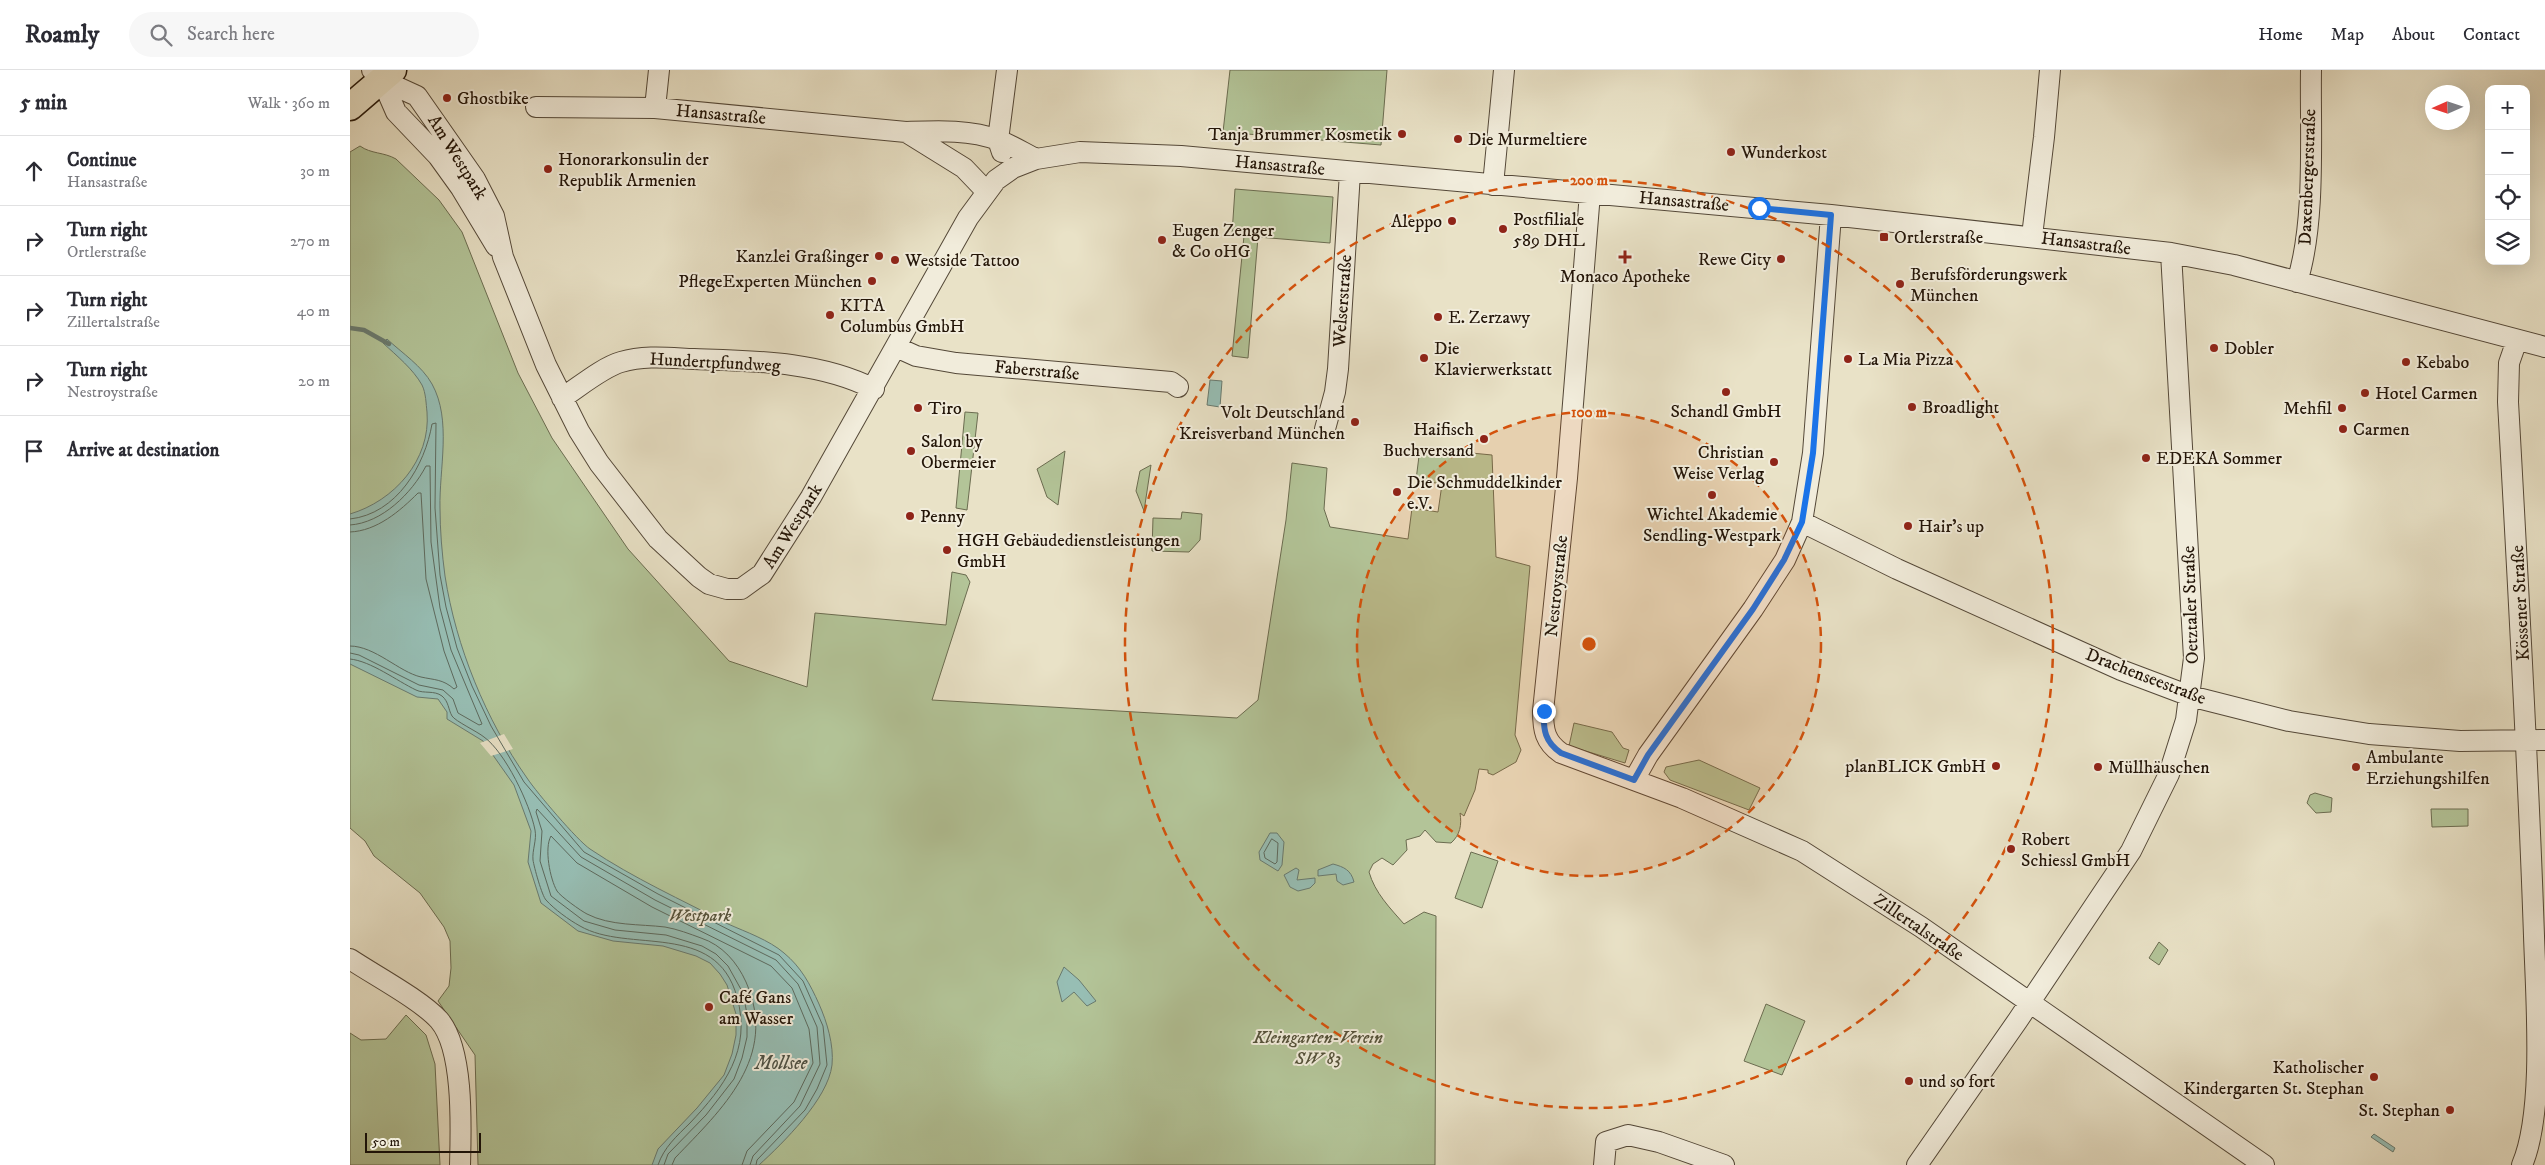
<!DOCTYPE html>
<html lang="en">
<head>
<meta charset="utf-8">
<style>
  body { margin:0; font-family:"IM FELL DW Pica",serif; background:#f7f7f7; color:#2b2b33 }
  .controls { position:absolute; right:15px; top:15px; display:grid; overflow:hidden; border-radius:10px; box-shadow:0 5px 20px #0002 }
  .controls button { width:45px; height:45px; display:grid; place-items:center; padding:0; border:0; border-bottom:1px solid #e1e1e2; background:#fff; color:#2b2b33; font:25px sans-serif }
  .compass { position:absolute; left:2075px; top:15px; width:45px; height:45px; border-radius:50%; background:#fff; box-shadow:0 5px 20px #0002; rotate:267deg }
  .scale { position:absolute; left:15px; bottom:12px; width:116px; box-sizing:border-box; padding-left:5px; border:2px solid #231508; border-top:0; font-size:14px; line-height:18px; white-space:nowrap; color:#231508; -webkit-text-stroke:4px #f1ecdb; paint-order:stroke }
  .stop { position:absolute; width:15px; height:15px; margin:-11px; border:4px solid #1a73e8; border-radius:50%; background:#fff }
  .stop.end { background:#1a73e8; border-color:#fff; box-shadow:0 1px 5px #0008 }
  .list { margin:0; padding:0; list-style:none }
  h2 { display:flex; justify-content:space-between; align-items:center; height:65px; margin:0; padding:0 20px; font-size:21px }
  h2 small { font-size:16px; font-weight:400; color:#7c7c81 }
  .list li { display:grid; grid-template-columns:32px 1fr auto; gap:15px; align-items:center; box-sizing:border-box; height:70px; padding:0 20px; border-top:1px solid #e1e1e2 }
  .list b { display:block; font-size:19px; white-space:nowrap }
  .list p { margin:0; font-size:16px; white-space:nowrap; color:#7c7c81 }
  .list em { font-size:16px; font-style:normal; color:#7c7c81 }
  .icon { flex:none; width:28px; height:28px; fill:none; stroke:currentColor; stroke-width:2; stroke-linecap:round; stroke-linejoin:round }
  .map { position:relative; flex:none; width:2195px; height:1095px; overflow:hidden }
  header { display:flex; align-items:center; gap:30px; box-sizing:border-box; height:70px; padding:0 25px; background:#fff; border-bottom:1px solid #e1e1e2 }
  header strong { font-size:24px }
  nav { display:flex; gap:28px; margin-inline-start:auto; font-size:18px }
  .search { width:350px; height:45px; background:#f7f7f7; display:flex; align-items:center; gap:12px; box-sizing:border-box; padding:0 18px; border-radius:28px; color:#7c7c81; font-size:19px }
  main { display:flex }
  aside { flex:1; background:#fff }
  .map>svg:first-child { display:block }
  .green { fill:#b3c498; stroke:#6b6c50 }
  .water { fill:#97beb4; stroke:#697a6f }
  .pier { fill:#e9e2c7 }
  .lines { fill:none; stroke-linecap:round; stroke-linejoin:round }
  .shore { stroke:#5d6a5e; stroke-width:1 }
  .stream { stroke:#697a6f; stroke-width:4.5 }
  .minor-casing { stroke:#544838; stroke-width:22 }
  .major-casing { stroke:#231508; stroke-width:29 }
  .minor { stroke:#f1ecdb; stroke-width:20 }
  .major { stroke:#e9e2c7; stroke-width:26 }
  .route { stroke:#1a73e8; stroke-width:6 }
  .ring { fill:none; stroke:#d4520c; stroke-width:2.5; stroke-dasharray:9 6 }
  .poi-dot { fill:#8f2418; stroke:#f1ecdb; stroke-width:2 }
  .labels { text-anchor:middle; stroke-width:4; stroke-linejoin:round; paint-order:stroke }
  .poi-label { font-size:18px; fill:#231508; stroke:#f1ecdb; text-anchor:start }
  .street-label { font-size:18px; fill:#231508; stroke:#f1ecdb }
  .park-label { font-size:18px; font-style:italic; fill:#55523a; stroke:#f1ecdb }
  .water-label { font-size:19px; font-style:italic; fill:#4c5044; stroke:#f1ecdb }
  .centre { fill:#d4520c; stroke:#f1ecdb; stroke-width:2.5 }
  .ring-label { font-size:15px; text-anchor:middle; font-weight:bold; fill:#d4520c; stroke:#f1ecdb; stroke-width:4; stroke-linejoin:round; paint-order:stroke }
</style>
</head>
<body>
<header>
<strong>Roamly</strong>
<div class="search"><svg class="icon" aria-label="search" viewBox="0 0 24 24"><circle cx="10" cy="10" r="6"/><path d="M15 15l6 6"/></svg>Search here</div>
<nav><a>Home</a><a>Map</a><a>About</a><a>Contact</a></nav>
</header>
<main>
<aside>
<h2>5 min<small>Walk · 360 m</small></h2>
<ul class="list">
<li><svg class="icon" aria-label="ahead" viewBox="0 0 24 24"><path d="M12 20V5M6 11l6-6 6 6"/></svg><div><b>Continue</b><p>Hansastraße</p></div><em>30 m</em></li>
<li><svg class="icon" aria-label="right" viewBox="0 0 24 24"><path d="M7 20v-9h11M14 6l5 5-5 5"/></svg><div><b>Turn right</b><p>Ortlerstraße</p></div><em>270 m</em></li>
<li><svg class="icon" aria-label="right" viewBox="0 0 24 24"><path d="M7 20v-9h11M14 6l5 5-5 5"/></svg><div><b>Turn right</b><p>Zillertalstraße</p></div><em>40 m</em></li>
<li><svg class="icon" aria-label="right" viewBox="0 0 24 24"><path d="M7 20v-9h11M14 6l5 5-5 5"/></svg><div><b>Turn right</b><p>Nestroystraße</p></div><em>20 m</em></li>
<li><svg class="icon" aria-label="arrive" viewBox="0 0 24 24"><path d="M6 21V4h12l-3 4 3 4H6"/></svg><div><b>Arrive at destination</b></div></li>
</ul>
</aside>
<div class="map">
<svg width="2195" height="1095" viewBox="0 0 2195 1095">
  <rect width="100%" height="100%" fill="#e9e2c7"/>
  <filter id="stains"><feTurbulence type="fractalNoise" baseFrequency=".004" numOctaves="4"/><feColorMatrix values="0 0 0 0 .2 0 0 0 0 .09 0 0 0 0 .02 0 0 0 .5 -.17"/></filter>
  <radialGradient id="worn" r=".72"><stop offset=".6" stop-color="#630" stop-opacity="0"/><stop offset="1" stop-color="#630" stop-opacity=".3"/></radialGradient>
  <path class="green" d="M 880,0 L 1037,0 L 1031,75 L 873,62 Z
    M 10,76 C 21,84 34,82 46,89 L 89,130 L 112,162 L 168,303 L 202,368 L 278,479 L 379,591 L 457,617 L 465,543 L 596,555 L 602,502 L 616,505 L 620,512 L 582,630 L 887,648 L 908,630 L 936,450 L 942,393 L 977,398 L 974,439 L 980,457 L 1058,469 L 1062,438 L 1088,442 L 1092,414 L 1066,410 L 1070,378 L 1142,385 L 1146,487 L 1180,496 L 1165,665 L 1171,680 L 1166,692 L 1143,705 L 1138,703 L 1138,700 L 1129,699 L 1125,720 L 1114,746 L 1110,743 C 1112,755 1110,765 1101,773 L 1086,772 L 1075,760 L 1070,766 L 1056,770 L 1057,780 L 1043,795 L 1032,788 L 1023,794 L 1019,802 C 1025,823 1040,838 1054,854 L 1074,842 L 1086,846 L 1085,1095 L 128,1095 L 125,985 L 88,931 L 99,916 L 101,898 L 100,871 L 94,857 L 70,823 L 24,786 L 15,771 L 0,758 L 0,82 Z
    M 885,119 L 983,127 L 980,173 L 908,167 L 898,288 L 882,286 L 894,166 L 882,164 Z
    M 615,342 L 628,343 L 617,440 L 606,438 Z
    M 715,381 L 708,435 L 697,427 L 687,399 Z
    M 801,395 L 794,441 L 786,421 L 790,401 Z
    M 832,442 L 852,444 L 850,470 L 839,482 L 802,481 L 803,448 L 831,449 Z
    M 1224,653 L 1262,662 L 1273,678 L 1279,680 L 1275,693 L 1219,676 Z
    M 1349,690 L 1410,718 L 1399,740 L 1320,710 L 1314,702 L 1316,697 Z
    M 1965,723 L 1982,728 L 1981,742 L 1966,743 L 1957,733 L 1960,725 Z
    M 2081,739 L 2118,739 L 2118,756 L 2082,757 Z
    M 1121,782 L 1148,791 L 1132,838 L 1105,828 Z
    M 1809,872 L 1818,880 L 1809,895 L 1799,888 Z
    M 1416,934 L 1455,951 L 1432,1005 L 1394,991 Z
    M 56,945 L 76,965 L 85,994 L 90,1095 L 0,1095 L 0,963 L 11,970 L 36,969 Z"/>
  <path class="water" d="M 37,269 C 52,283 72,296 82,314 C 102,350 89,399 90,438 C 90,460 92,484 95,506 C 106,577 136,650 177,708 C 187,723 227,770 240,779 C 283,808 332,830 378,854 C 396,862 419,870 434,883 C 451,897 460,914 469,934 C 477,952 484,975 482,995 C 478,1029 433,1073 409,1095 L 302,1095 L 308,1079 L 347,1038 L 374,1005 L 382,984 L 386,965 L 386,944 L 377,915 L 370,904 L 360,893 L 346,886 L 313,876 L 263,871 L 228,861 L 191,833 L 178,792 L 181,761 L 164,715 L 133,671 L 97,649 L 97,642 L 88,629 L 67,627 L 0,594 L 0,444 C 44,431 81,390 77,342 C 76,334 76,323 72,315 C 63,299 47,286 33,273 Z
    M 860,310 L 872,311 L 870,337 L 857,335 Z
    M 920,763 L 927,763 L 934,772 L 932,795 L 928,801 L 910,790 L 909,782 Z
    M 983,794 C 994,797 1001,800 1004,812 L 993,815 L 987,811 L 986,804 L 968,806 L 968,800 Z
    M 946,798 L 949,800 L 947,810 L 965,808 L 965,813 L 960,818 L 948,821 L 940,817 L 934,805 Z
    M 714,897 L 729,910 L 746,931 L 737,936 L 724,922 L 712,932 L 707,912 Z
    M 2024,1064 L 2045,1078 L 2043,1082 L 2021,1067 Z"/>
  <path class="pier" d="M 154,664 L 163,679 L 141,686 L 130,673 Z"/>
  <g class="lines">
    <path class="shore" d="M 0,449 C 47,444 75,395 82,354 L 86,353 L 85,438 L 90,505 L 96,537 L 107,578 L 122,616 L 141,656 L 174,712 L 234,782 L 308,824 L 429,885 L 453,911 L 473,956 L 477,995 L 467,1019 L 455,1040 L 407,1090 L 406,1095
      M 0,455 C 32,453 62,423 76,396 L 80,396 L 81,472 L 90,538 L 101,580 L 132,654 L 129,655 L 108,643 L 103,629 L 93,620 L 69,615 L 9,585 L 0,583
      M 0,462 C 27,461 50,441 68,423 L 71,423 L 76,509 L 94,581 L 107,617 L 104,619 C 93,609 84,610 71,607 C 49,602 25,576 0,576
      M 0,589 C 21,591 47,611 66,620 C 74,624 84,620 92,626 C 99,632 98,639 102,646 C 105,651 128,662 134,667 C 155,682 180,734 185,760 C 187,770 182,780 183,790 C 184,797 192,826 196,830 C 204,839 219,850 230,856 C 278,884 366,850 387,927 C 402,980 374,1017 340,1053 C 327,1066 314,1077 308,1095
      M 922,769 L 928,773 L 927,792 L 925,794 L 915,788 L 914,783 Z
      M 314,1095 L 318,1084 L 356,1045 L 384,1009 L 392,988 L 397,967 L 397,944 L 393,923 L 378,896 L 366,884 L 352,876 L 316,865 L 265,860 L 234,851 L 201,826 L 190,791 L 192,761 L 186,742 L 187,739 L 231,787 L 305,830 L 426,890 L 448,914 L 467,957 L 470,994 L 450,1036 L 403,1086 L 400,1095
      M 322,1095 L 325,1088 C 372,1039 429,987 396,912 C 387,892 372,875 351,868 C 340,864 327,859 315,857 C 290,854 260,856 237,844 C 231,841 210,826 207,821 C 200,809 194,778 201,766 L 227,793 L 302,837 L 421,896 L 442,918 L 459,959 L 463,993 L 444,1032 L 397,1081 L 392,1095"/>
    <path class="stream" d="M 0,258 L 14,260 L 39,274"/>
    <defs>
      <path id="minor" d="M 22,0 L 32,10 L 67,26 L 125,109 L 144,146 L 153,187 L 196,295 L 229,361 L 249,393 L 308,469 L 349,507 L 359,514 L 377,519 L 391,519 L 412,504 L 461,427 L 618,148 L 646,110 L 663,98 L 686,89 L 730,82 L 831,86 L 1481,145 L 1821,183 L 1884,195 L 2195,277
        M 32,10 L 46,42 L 88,86 L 111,118 L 146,176
        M 186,37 L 305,38 L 556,62 C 585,61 620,59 648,70 C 661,75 674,83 686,89
        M 305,38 L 309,0
        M 556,62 L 614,98 L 636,121
        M 652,82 L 648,70 L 657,0
        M 1143,115 L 1154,0
        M 1240,123 L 1217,408 L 1193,641 C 1193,660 1195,672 1211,683 L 1332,728 L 1452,781 L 1571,857 L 1914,1095
        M 1682,166 L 1694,67 L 1700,0
        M 1947,212 C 1966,152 1960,65 1961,0
        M 2167,270 L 2159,293 L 2158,332 C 2168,510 2178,688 2184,866 C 2186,928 2195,1041 2172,1095
        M 546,277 L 566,286 L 606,293 L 821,312 L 828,317
        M 212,328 C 229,317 253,297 271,292 C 295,285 319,288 344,289 C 404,291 469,291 524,319
        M 975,359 L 985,322 L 988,299 L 1000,102
        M 1452,452 L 1547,499 L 1771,600 L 1840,626 L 1939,651 L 2019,664 L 2110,671 L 2195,670
        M 1284,710 L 1298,685 L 1403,539 L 1435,490 L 1452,452 L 1463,383 L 1481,145
        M 0,889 C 24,905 71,930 89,950 C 114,979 111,1057 110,1095
        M 1254,1095 L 1256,1072 L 1278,1065 L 1309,1072 L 1374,1095
        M 1567,1095 L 1668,950 L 1781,781 L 1819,704 L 1836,650 L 1844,588 L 1821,183"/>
      <path id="major" d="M 0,37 L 43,0"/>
    </defs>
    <use href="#minor" class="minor-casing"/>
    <use href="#major" class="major-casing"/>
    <use href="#minor" class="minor"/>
    <use href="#major" class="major"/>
  </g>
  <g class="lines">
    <path class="route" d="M 1194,641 C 1193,660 1195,672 1211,683 L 1284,710 L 1298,685 L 1403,539 L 1434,490 L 1452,452 L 1463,383 L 1481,145 L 1409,138"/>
  </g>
  <circle cx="1239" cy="574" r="232" fill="#d4520c" fill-opacity=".12"/>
  <g class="ring">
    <circle cx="1239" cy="574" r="232"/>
    <circle cx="1239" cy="574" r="464"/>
  </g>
  <g class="poi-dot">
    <circle cx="97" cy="28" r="5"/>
    <circle cx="1052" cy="64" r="5"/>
    <circle cx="1108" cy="69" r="5"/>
    <circle cx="1381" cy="82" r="5"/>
    <circle cx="198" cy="99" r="5"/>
    <circle cx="1102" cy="151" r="5"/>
    <circle cx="1153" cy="159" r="5"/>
    <rect x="1529" y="162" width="10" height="10" rx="2.5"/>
    <circle cx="812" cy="170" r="5"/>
    <circle cx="529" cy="186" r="5"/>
    <path d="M1272.5 179.5h5v5h5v5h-5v5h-5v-5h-5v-5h5z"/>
    <circle cx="1431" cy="189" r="5"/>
    <circle cx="545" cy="190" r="5"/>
    <circle cx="522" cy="211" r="5"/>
    <circle cx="1550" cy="214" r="5"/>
    <circle cx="480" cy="245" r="5"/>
    <circle cx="1088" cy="247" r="5"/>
    <circle cx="1864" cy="278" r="5"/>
    <circle cx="1074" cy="288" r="5"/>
    <circle cx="1498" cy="289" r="5"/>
    <circle cx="2056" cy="292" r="5"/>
    <circle cx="1376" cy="322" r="5"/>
    <circle cx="2015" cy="323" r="5"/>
    <circle cx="1562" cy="337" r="5"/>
    <circle cx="568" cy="338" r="5"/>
    <circle cx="1992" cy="338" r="5"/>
    <circle cx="1005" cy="352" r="5"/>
    <circle cx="1993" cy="359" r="5"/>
    <circle cx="1134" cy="369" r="5"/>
    <circle cx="561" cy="381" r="5"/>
    <circle cx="1796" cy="388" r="5"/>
    <circle cx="1424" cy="392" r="5"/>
    <circle cx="1047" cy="422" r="5"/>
    <circle cx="1362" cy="425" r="5"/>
    <circle cx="560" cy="446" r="5"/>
    <circle cx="1558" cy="456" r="5"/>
    <circle cx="597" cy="480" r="5"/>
    <circle cx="1646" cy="696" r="5"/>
    <circle cx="1748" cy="697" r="5"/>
    <circle cx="2006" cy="697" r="5"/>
    <circle cx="1661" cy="779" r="5"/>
    <circle cx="359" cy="937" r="5"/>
    <circle cx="2024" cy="1007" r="5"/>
    <circle cx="1559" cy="1011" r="5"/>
    <circle cx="2100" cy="1040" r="5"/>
  </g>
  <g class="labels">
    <g class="poi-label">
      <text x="107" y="34">Ghostbike</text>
      <text x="1042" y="70" text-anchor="end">Tanja Brummer Kosmetik</text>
      <text x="1118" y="75">Die Murmeltiere</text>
      <text x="1391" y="88">Wunderkost</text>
      <text x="208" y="95">Honorarkonsulin der<tspan x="208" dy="21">Republik Armenien</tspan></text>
      <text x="1163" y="155">Postfiliale<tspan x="1163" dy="21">589 DHL</tspan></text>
      <text x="1092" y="157" text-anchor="end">Aleppo</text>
      <text x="822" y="166">Eugen Zenger<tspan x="822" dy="21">&amp; Co oHG</tspan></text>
      <text x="1544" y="173">Ortlerstraße</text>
      <text x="519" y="192" text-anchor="end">Kanzlei Graßinger</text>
      <text x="1421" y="195" text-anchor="end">Rewe City</text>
      <text x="555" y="196">Westside Tattoo</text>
      <text x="1560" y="210">Berufsförderungswerk<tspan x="1560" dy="21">München</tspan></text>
      <text x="1275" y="212" text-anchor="middle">Monaco Apotheke</text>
      <text x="512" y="217" text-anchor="end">PflegeExperten München</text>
      <text x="490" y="241">KITA<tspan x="490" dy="21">Columbus GmbH</tspan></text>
      <text x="1098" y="253">E. Zerzawy</text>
      <text x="1084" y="284">Die<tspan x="1084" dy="21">Klavierwerkstatt</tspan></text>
      <text x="1874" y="284">Dobler</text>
      <text x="1508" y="295">La Mia Pizza</text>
      <text x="2066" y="298">Kebabo</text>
      <text x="2025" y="329">Hotel Carmen</text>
      <text x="1572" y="343">Broadlight</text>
      <text x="578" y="344">Tiro</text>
      <text x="1982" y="344" text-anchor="end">Mehfil</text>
      <text x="1376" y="347" text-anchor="middle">Schandl GmbH</text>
      <text x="995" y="348" text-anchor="end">Volt Deutschland<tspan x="995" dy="21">Kreisverband München</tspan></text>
      <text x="1124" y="365" text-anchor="end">Haifisch<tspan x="1124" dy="21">Buchversand</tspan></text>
      <text x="2003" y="365">Carmen</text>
      <text x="571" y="377">Salon by<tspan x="571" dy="21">Obermeier</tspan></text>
      <text x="1414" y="388" text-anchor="end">Christian<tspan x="1414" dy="21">Weise Verlag</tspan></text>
      <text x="1806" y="394">EDEKA Sommer</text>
      <text x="1057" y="418">Die Schmuddelkinder<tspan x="1057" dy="21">e.V.</tspan></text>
      <text x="1362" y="450" text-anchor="middle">Wichtel Akademie<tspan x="1362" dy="21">Sendling-Westpark</tspan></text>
      <text x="570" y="452">Penny</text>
      <text x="1568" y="462">Hair's up</text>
      <text x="607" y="476">HGH Gebäudedienstleistungen<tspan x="607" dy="21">GmbH</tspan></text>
      <text x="2016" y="693">Ambulante<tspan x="2016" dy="21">Erziehungshilfen</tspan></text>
      <text x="1636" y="702" text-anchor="end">planBLICK GmbH</text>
      <text x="1758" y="703">Müllhäuschen</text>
      <text x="1671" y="775">Robert<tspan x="1671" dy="21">Schiessl GmbH</tspan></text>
      <text x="369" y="933">Café Gans<tspan x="369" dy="21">am Wasser</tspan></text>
      <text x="2014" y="1003" text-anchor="end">Katholischer<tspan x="2014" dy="21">Kindergarten St. Stephan</tspan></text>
      <text x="1569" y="1017">und so fort</text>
      <text x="2090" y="1046" text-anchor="end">St. Stephan</text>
    </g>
    <g class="street-label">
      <text transform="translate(371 44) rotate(5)" y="6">Hansastraße</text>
      <text transform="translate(108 87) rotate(58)" y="6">Am Westpark</text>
      <text transform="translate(930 95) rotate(5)" y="6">Hansastraße</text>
      <text transform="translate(1957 107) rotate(-88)" y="6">Daxenbergerstraße</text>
      <text transform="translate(1334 131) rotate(5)" y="6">Hansastraße</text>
      <text transform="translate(1736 173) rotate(7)" y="6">Hansastraße</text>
      <text transform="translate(992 231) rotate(-86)" y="6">Welserstraße</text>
      <text transform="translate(365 292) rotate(3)" y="6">Hundertpfundweg</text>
      <text transform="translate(687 300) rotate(5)" y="6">Faberstraße</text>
      <text transform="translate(442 456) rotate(-58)" y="6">Am Westpark</text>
      <text transform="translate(1206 516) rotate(-84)" y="6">Nestroystraße</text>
      <text transform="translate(2170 533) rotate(-93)" y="6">Kössener Straße</text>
      <text transform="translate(1840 535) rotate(-92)" y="6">Oetztaler Straße</text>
      <text transform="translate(1796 606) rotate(21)" y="6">Drachenseestraße</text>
      <text transform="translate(1569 857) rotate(34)" y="6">Zillertalstraße</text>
    </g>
    <g class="park-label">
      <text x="350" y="851">Westpark</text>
      <text x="968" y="973">Kleingarten-Verein<tspan x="968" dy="21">SW 83</tspan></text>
    </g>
    <g class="water-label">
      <text x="431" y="999">Mollsee</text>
    </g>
  </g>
  <circle cx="1239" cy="574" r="8" class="centre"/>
  <g class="ring-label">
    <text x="1239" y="115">200 m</text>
    <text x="1239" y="347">100 m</text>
  </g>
  <rect width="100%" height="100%" filter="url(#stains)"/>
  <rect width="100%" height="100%" fill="url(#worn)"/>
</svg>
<div class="controls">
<button>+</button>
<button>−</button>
<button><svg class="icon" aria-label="locate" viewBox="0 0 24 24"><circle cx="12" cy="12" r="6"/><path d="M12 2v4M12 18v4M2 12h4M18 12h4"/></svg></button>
<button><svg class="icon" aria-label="layers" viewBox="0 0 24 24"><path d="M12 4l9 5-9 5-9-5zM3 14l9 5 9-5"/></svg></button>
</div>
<svg class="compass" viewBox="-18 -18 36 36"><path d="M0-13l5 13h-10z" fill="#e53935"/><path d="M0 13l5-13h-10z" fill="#7c7c81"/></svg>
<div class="scale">50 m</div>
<div class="stop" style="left:1409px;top:138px"></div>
<div class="stop end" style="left:1194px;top:641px"></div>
</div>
</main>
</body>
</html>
